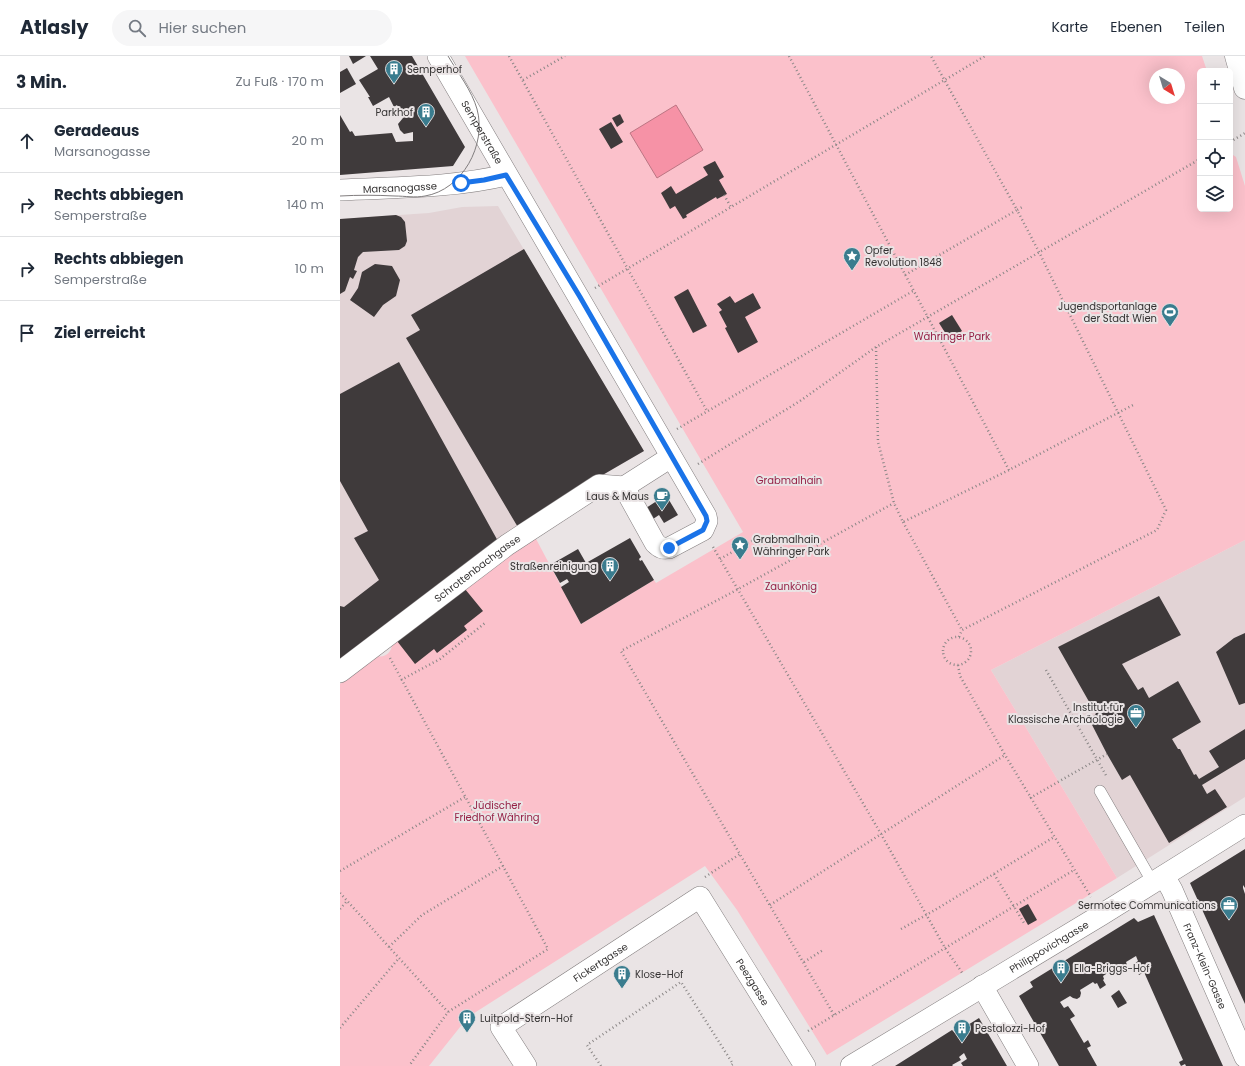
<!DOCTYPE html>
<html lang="de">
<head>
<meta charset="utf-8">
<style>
  body { margin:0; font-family:Poppins,sans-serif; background:#f6f6f7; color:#1f2937 }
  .controls { position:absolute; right:12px; top:12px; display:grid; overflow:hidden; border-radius:6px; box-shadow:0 4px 16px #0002 }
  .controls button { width:36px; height:36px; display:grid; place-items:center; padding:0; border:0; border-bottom:1px solid #e0e1e3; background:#fff; color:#1f2937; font:20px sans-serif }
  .compass { position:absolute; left:809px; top:12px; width:36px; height:36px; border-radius:50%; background:#fff; box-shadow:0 4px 16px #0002; rotate:142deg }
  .stop { position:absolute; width:12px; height:12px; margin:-9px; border:3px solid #1a73e8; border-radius:50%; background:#fff }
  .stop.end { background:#1a73e8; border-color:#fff; box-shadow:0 1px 4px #0008 }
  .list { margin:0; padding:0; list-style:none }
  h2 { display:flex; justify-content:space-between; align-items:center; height:52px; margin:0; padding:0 16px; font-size:17px }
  h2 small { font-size:13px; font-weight:400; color:#747a83 }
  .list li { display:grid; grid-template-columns:26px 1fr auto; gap:12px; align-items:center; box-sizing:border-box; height:64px; padding:0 16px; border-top:1px solid #e0e1e3 }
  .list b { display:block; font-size:15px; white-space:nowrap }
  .list p { margin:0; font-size:13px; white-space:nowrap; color:#747a83 }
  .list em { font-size:13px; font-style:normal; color:#747a83 }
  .icon { flex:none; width:22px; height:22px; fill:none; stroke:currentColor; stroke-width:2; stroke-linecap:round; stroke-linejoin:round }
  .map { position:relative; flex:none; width:905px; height:1010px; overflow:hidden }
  header { display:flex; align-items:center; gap:24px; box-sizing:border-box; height:56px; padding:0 20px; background:#fff; border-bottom:1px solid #e0e1e3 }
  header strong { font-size:19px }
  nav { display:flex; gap:22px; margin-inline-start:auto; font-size:14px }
  .search { width:280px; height:36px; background:#f6f6f7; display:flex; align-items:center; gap:10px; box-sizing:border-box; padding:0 14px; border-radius:22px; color:#747a83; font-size:15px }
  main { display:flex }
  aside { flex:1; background:#fff }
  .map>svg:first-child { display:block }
  .built { fill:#e2d3d5 }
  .green { fill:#fbc1cb; fill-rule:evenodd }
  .water { fill:#f692a6; stroke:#bc7583 }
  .building { fill:#3f3a3b }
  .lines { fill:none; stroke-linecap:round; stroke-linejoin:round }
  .lane-casing { stroke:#837e7f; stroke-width:12 }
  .street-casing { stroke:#837e7f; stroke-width:22 }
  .secondary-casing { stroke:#837e7f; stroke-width:23 }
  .path { stroke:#8b8787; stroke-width:2.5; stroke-dasharray:1 3; stroke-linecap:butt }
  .lane { stroke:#fff; stroke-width:11 }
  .street { stroke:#fff; stroke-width:21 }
  .secondary { stroke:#fff; stroke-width:22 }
  .tram { stroke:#817d7e; stroke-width:1 }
  .route { stroke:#1a73e8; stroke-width:5 }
  .labels { text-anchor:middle; stroke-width:4; stroke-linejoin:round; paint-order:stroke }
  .poi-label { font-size:10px; fill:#343232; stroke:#eae4e5; text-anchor:start }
  .street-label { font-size:10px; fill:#343232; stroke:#eae4e5 }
  .park-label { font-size:10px; fill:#952146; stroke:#eae4e5 }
</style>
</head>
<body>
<header>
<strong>Atlasly</strong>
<div class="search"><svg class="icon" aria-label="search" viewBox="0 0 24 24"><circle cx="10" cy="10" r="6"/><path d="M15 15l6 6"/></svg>Hier suchen</div>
<nav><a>Karte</a><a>Ebenen</a><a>Teilen</a></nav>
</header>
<main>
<aside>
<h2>3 Min.<small>Zu Fuß · 170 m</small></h2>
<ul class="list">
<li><svg class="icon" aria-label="ahead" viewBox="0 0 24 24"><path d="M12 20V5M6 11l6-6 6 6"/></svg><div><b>Geradeaus</b><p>Marsanogasse</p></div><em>20 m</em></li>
<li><svg class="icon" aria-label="right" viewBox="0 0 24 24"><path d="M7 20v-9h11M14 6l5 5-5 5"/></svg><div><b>Rechts abbiegen</b><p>Semperstraße</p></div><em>140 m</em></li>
<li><svg class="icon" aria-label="right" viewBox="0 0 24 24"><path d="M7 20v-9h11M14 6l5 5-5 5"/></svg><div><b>Rechts abbiegen</b><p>Semperstraße</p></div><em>10 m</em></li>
<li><svg class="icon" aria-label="arrive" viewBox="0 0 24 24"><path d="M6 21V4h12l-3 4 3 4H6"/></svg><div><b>Ziel erreicht</b></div></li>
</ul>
</aside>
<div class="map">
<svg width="905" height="1010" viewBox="0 0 905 1010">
  <rect width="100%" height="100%" fill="#eae4e5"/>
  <path class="built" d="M 158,150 L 304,395 L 235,435 L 195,481 L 0,629 L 0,163 L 89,157 L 122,151 Z
    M 905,484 L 905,741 L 777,822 L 651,614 Z"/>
  <path class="green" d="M 125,0 L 862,0 L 867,15 L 860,15 L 860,153 L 890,153 L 890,97 L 896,101 L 905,130 L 905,484 L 651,614 L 777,822 L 487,999 L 397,854 L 365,810 L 128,961 L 89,1010 L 0,1010 L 0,628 L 37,600 C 45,602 51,597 52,589 L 195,481 L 241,568 L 314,524 L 316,527 L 403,476 ZM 815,18 L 839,18 L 839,42 L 815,42 Z"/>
  <path class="water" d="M 336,49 L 363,94 L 317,122 L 290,77 Z"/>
  <path class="building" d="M 9,0 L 26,0 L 13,8 Z
    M 30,0 L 72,0 L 125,91 L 113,110 L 0,119 L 0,59 L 10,76 L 12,75 L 15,80 L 52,77 L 56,86 L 73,85 L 73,76 L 64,78 L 60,74 L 58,68 L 63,62 L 57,49 L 54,51 L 49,41 L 33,50 L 28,41 L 30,41 L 19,24 L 38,13 Z
    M 7,12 L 16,28 L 0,37 L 0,16 Z
    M 280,58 L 284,66 L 277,71 L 272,62 Z
    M 271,66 L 283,86 L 271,93 L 259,73 Z
    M 375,105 L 384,121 L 379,124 L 387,138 L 377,143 L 376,141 L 346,159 L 347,161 L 343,163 L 335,150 L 330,153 L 321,137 L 331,130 L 336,138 L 368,119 L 363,111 Z
    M 56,159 L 61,161 L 65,166 L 67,185 L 65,190 L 59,194 L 23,196 L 18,201 L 14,214 L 17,215 L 13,223 L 10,221 L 5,235 L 0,238 L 0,163 Z
    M 184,193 L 304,395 L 235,435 L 179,473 L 66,282 L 80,274 L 71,259 Z
    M 35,208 L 52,210 L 60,224 L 56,240 L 43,249 L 34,261 L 10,244 L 18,232 L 22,216 Z
    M 348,233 L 367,270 L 353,277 L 334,241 Z
    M 413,237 L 421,252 L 405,261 L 418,286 L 398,297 L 385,272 L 387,271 L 379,256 L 382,254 L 377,248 L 390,240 L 395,247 Z
    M 612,259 L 622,275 L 609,283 L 599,267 Z
    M 59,306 L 159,487 L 0,607 L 0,550 L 4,551 L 39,524 L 14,482 L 28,475 L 0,425 L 0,338 Z
    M 326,439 L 338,459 L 324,467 L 319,459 L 313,463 L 306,452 Z
    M 290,482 L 301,501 L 299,503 L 300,505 L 302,504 L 314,524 L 241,568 L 221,531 L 229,526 L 227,523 L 220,527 L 210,509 L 238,493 L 246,507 Z
    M 125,533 L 143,555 L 124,570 L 127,574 L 97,597 L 94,593 L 75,608 L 57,585 Z
    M 819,540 L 841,579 L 782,608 L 798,634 L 803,631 L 809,642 L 838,625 L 861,666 L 832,683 L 838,693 L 840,693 L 854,719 L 856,718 L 859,723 L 879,711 L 869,695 L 905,673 L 905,703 L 862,729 L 867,738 L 875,733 L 887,751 L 829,787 L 790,719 L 782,724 L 767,698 L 749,663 L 756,658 L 718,591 Z
    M 905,577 L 905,647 L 899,649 L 876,596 L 894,582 Z
    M 905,793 L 905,832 L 903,829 L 903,832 L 905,838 L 905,948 L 850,827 Z
    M 688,848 L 697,864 L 688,869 L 679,853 Z
    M 814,859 L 883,1010 L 846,1010 L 845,1008 L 841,1010 L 839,1006 L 843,1004 L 804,916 L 799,919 L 794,908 L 798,905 L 796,900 L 786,906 L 787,909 L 786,912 L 783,914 L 779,914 L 777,911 L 763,920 L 764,923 L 763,924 L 766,929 L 760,933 L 757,927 L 755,928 L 753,926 L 740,934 L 741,937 L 740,941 L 737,943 L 733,942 L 730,940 L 720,946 L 724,952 L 728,950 L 735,960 L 730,963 L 744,987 L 748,984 L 751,990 L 747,992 L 757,1010 L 719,1010 L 679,940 L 693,931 L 690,926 L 794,862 L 798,866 Z
    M 779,934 L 787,947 L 778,952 L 771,940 Z
    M 639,962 L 667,1010 L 623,1010 L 621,1007 L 627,1003 L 624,997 L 619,1001 L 621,1004 L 612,1009 L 613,1010 L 555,1010 L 612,974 L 615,977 Z"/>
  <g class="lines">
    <defs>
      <path id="lane" d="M 760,735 L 813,827"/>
      <g id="street">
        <path id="s1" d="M 98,0 L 366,460 L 367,465 L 363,474 L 329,492 C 323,493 320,492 315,487 L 284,431 L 331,401"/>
        <path id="s2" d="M 0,134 C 55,131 112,132 166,119"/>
        <path id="s3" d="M 0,616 L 167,489 L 259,429 L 284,431"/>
        <path id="s4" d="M 824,820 L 832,834 L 905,1001"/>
        <path d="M 642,930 L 688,1010"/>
        <path id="s5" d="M 186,1010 L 161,971 L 360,841 L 465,1010"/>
        <path id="s6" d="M 511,1010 L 761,859 L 905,769"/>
      </g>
      <path id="secondary" d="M 896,0 L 905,32"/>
    </defs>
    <use href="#lane" class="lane-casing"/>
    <use href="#street" class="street-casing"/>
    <use href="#secondary" class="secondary-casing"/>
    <path class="path" d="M 169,0 L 367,355
      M 449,0 L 669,414
      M 183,24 L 225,0
      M 890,86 L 905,77
      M 384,139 L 391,151
      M 565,219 L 677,154 L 591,0
      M 255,232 L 645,0
      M 536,291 L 538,386 L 554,447 L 563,466 L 669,414 L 793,349
      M 337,373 L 573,235
      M 358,408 L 460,345 L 536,291 L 860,103
      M 563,466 L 622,574
      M 373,491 L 541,778 L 605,892 L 623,918
      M 380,503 L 415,483
      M603 595a14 14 0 1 1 28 0a14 14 0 1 1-28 0Z
      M 619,581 L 622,574 L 817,474 L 826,454 L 699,196 L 677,154 L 684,150
      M 50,602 L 208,893 L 108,956 L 69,1010
      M 618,609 L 620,620 L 665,699 L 751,841
      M 706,614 L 767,721
      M 61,624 L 100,603 L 145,567
      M 690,742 L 767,698
      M 0,815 L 125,741
      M 654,818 L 684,867 L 686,866
      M 365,821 L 400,798
      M 0,837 L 108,956
      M 430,849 L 665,699
      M 0,853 L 7,845
      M 561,873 L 595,854 L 714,781
      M 49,891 L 82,859 L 163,810
      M 464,906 L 483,894
      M 494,959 L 281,595 L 391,537 L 554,447
      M 0,972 L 59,902
      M 468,975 L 734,814
      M 261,1010 L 247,989 L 341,926 L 393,1008 L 390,1010"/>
    <use href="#lane" class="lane"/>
    <use href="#street" class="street"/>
    <use href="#secondary" class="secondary"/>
    <path class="tram" d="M 0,140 C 18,139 36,139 55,140 C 65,140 75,142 85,140 C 122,134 147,89 137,53 C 132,35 118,17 108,0"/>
  </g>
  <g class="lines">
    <path class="route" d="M 121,127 L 144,124 L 166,119 L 240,241 L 366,460 L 367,465 L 363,474 L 329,492"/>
  </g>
  <defs>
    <symbol id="building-pin" viewBox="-11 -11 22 30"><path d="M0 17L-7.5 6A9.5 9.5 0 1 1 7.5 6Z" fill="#3a7c8e" stroke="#eae4e5"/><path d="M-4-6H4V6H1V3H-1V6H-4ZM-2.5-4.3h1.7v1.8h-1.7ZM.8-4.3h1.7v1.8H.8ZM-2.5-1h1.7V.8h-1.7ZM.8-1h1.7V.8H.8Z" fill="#fff"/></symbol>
    <symbol id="sight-pin" viewBox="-11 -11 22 30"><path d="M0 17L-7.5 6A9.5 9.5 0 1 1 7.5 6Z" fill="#3a7c8e" stroke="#eae4e5"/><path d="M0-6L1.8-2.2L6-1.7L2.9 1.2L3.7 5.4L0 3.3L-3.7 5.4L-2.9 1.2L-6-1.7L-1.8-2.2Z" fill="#fff"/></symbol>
    <symbol id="stadium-pin" viewBox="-11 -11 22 30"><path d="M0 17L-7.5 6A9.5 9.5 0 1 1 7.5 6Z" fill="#3a7c8e" stroke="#eae4e5"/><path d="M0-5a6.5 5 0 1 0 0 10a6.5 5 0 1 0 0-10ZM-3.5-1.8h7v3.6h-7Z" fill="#fff"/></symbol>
    <symbol id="cafe-pin" viewBox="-11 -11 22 30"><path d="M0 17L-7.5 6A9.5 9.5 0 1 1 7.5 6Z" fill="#3a7c8e" stroke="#eae4e5"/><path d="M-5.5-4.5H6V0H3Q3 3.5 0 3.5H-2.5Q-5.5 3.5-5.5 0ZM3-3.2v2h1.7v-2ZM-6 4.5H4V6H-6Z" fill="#fff"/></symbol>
    <symbol id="office-pin" viewBox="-11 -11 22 30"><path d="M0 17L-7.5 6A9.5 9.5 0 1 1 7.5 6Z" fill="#3a7c8e" stroke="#eae4e5"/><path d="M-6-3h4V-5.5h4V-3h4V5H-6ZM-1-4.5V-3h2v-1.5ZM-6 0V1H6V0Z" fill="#fff"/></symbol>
  </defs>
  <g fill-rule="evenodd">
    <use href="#building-pin" x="44" y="3" width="20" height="27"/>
    <use href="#building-pin" x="76" y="46" width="20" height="27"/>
    <use href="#sight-pin" x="502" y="190" width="20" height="27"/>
    <use href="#stadium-pin" x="820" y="246" width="20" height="27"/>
    <use href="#cafe-pin" x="312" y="430" width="20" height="27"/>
    <use href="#sight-pin" x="390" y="479" width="20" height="27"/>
    <use href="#building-pin" x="260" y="500" width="20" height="27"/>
    <use href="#office-pin" x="786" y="647" width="20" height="27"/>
    <use href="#office-pin" x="879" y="839" width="20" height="27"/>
    <use href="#building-pin" x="711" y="902" width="20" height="27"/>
    <use href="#building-pin" x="272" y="908" width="20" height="27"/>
    <use href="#building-pin" x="117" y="952" width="20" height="27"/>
    <use href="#building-pin" x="612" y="962" width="20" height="27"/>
  </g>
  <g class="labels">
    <g class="poi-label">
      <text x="67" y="17">Semperhof</text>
      <text x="73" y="60" text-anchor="end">Parkhof</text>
      <text x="525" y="198">Opfer<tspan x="525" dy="12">Revolution 1848</tspan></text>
      <text x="817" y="254" text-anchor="end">Jugendsportanlage<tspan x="817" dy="12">der Stadt Wien</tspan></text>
      <text x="309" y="444" text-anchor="end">Laus &amp; Maus</text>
      <text x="413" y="487">Grabmalhain<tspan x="413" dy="12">Währinger Park</tspan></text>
      <text x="257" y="514" text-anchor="end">Straßenreinigung</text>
      <text x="783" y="655" text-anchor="end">Institut für<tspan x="783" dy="12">Klassische Archäologie</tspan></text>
      <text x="876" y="853" text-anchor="end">Sermotec Communications</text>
      <text x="734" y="916">Ella-Briggs-Hof</text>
      <text x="295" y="922">Klose-Hof</text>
      <text x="140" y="966">Luitpold-Stern-Hof</text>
      <text x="635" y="976">Pestalozzi-Hof</text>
    </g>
    <g class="street-label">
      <text dy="4" stroke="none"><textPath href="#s1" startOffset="88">Semperstraße</textPath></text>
      <text dy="4" stroke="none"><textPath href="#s2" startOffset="60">Marsanogasse</textPath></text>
      <text dy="4" stroke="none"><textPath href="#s3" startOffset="172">Schrottenbachgasse</textPath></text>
      <text dy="4" stroke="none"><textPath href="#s6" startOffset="231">Philippovichgasse</textPath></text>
      <text dy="4" stroke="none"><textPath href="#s5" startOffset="165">Fickertgasse</textPath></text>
      <text dy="4" stroke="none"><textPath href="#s4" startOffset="99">Franz-Klein-Gasse</textPath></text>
      <text dy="4" stroke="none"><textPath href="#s5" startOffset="384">Peezgasse</textPath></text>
    </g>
    <g class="park-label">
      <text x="612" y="284">Währinger Park</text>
      <text x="449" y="428">Grabmalhain</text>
      <text x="451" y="534">Zaunkönig</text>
      <text x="157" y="753">Jüdischer<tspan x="157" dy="12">Friedhof Währing</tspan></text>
    </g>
  </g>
</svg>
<div class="controls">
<button>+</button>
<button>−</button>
<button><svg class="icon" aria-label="locate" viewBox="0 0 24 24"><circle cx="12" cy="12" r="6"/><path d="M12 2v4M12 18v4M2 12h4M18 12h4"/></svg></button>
<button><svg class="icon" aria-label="layers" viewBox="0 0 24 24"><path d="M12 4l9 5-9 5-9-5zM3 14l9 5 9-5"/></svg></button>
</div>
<svg class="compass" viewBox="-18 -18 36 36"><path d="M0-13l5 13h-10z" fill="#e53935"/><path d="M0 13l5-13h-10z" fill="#747a83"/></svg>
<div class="stop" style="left:121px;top:127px"></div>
<div class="stop end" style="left:329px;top:492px"></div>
</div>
</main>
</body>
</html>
